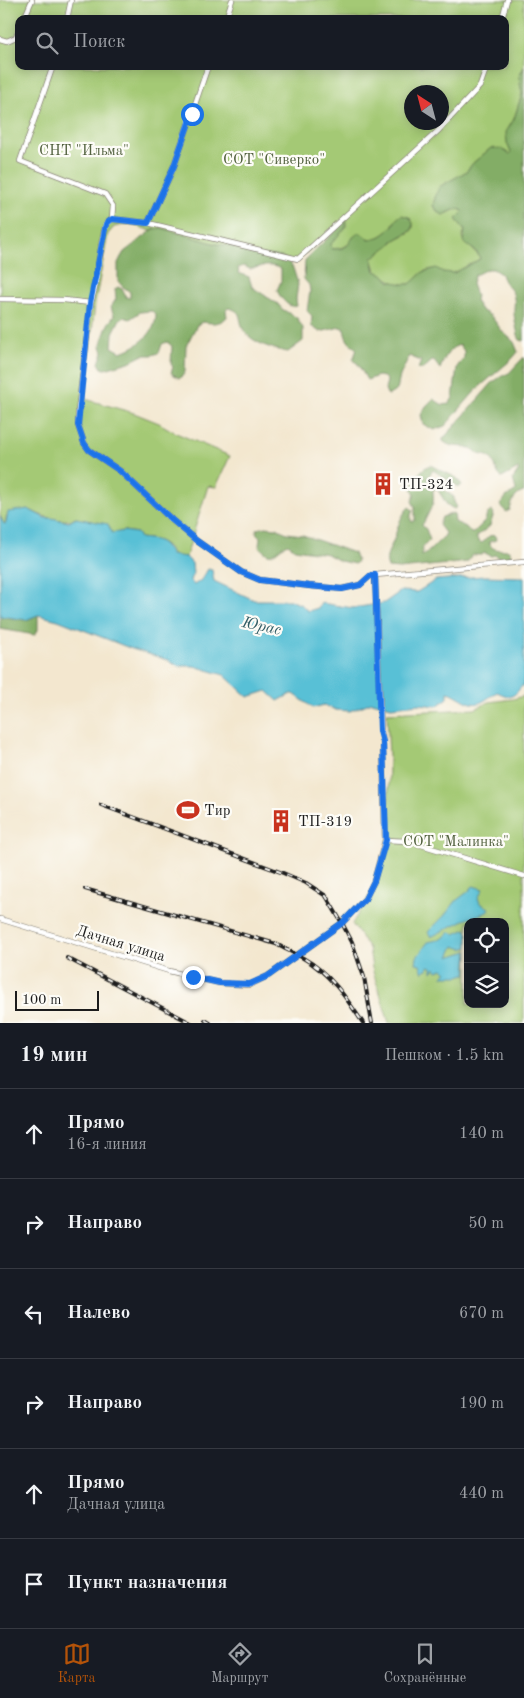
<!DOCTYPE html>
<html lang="ru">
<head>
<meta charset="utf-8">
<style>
  body { margin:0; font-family:"Old Standard TT",serif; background:#242831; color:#f1f3f6 }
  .controls { position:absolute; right:15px; bottom:15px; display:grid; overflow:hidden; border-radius:10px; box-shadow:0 2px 12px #0003 }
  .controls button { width:45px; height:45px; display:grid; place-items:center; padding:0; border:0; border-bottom:1px solid #363941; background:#171b24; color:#f1f3f6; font:25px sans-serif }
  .compass { position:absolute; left:404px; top:85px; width:45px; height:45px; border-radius:50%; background:#171b24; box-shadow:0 2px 12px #0003; rotate:324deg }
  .scale { position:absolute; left:15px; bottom:12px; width:84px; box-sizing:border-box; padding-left:5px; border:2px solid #1c1c1c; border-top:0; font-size:14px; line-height:18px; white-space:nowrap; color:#1c1c1c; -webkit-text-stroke:4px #fdfcf7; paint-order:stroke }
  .stop { position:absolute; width:15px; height:15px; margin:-11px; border:4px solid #1a73e8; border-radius:50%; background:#fff }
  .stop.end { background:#1a73e8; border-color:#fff; box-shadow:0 1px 5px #0008 }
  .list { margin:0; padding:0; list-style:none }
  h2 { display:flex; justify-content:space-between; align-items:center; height:65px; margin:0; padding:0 20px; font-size:21px }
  h2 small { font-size:16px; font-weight:400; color:#9ea1a6 }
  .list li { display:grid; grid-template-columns:32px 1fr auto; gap:15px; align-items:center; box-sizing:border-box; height:90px; padding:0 20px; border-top:1px solid #363941 }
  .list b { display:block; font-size:19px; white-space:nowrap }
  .list p { margin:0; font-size:16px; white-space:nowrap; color:#9ea1a6 }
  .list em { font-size:16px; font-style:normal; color:#9ea1a6 }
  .icon { flex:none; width:28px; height:28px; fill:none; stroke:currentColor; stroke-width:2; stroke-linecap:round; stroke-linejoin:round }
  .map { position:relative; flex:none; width:524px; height:1023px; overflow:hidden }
  .search { position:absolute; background:#171b24; box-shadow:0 2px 12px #0003; left:15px; right:15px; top:15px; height:55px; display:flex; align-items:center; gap:12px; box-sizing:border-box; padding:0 18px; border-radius:10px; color:#9ea1a6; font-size:19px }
  .sheet { height:605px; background:#171b24 }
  nav { display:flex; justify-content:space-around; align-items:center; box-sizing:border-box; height:70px; border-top:1px solid #363941; background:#171b24; font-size:14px; color:#9ea1a6 }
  nav a { display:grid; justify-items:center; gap:2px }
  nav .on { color:#b45309 }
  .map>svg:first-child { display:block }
  .green { fill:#a4c974; stroke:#607248; fill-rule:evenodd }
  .forest { fill:#83ad66; stroke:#506441; fill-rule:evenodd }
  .water { fill:#59c0d6; stroke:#3a6e79 }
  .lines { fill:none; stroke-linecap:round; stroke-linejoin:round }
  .minor-casing { stroke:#888276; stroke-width:6 }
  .minor { stroke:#fff; stroke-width:4.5 }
  .rail-casing { stroke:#1c1c1c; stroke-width:4 }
  .rail { stroke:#fdfcf7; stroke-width:2; stroke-dasharray:5.5; stroke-linecap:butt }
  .route { stroke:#1a73e8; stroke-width:6 }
  .labels { text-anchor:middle; stroke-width:4.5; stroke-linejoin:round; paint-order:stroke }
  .park-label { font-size:15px; fill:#52613f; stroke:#fdfcf7 }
  .poi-label { font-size:15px; fill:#1c1c1c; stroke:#fdfcf7; text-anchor:start }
  .street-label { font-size:15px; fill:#1c1c1c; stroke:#fdfcf7 }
  .water-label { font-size:16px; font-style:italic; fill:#345e66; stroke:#fdfcf7 }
</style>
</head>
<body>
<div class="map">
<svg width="524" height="1023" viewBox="0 0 524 1023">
  <rect width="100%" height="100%" fill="#fdfcf7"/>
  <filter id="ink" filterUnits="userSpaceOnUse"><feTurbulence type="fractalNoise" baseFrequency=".02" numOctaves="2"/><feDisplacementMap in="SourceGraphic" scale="10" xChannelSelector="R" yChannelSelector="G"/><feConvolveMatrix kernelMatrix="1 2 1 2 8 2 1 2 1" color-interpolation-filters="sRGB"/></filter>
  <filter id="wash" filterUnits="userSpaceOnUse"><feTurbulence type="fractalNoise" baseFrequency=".0096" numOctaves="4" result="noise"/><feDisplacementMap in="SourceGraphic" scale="20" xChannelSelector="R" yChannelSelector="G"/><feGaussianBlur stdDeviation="1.12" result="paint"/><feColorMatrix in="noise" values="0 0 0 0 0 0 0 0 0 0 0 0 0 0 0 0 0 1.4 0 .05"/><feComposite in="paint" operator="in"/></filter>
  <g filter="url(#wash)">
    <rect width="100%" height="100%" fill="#f3e7cf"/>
    <path class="green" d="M 0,0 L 524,0 L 524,67 L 519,77 L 522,94 L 514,119 L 506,135 L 511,153 L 509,154 L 504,150 L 491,148 L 473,163 L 467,171 L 439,187 C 438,189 433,204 433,206 L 438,212 L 446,214 L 456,209 L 462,210 L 463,212 L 456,219 L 465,230 L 462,238 L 479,256 L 480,258 L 478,260 C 472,263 458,272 453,273 C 442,275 435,265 423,272 C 415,278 415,286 401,284 C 388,282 386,275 377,273 L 372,258 C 380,252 387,247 394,241 C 399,236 410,235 413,228 C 414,223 411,220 409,217 L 394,222 C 391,232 379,238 369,240 L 364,236 L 353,237 C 350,247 341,248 332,249 L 331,244 L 339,234 L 346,220 L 294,263 L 282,257 L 253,254 L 233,246 L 216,244 L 162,228 L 154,229 L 152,231 L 129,224 L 114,227 L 108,234 L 95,303 L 85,399 L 134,413 L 159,423 L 176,433 L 230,456 L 216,487 L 208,486 L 186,557 C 165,557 175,552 164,544 C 157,539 148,539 140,538 L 137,533 L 124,531 L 112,534 L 76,518 C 63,524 40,516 28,509 L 6,517 L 6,523 L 4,524 L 0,516 ZM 19,19 L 505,19 L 505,66 L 19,66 ZM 412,92 L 442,92 L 442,122 L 412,122 Z
      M 524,696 L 524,1023 L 389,1023 L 372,968 L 369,948 L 352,924 L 377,882 L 388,847 L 389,757 L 387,713 L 475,709 L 489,702 L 513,699 ZM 468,922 L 505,922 L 505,1004 L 468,1004 Z"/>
    <path class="forest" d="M 524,67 L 524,341 L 520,340 C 518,338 513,313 514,310 C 514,305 515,303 514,298 C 513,288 504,286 501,274 L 493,269 L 487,269 L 475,275 L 473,279 L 472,284 L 476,295 L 475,301 L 481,310 L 491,316 L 502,331 L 514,342 L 518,352 L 511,360 L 477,389 L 445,426 L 434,430 L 423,424 L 421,415 L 426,406 L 433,399 L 443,405 L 449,404 L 453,398 L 457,367 L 464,358 L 464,351 L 460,345 C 449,347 444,359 440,369 L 434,361 L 432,361 L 423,369 L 418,369 L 421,361 L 409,356 L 400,376 L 397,390 L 389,395 L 387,394 L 385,389 L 387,381 L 384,377 L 378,376 L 367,380 L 358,364 L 353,360 L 357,349 C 348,343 345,338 344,328 L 340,327 L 320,332 L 311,326 L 312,316 L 307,311 L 310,291 L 309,285 L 304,279 L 305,260 L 346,220 L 346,227 L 331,244 L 332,249 C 353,249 346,242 358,233 L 361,233 L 369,240 C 378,239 385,234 391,228 C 396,222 394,219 402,215 L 409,217 L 413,223 L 412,230 L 393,241 L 390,245 L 372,258 L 375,271 L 383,274 L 389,281 L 403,284 L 410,284 L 423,272 L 436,268 L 443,272 L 454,273 L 480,259 C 478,249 468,248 463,241 L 465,230 L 456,219 L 463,212 L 462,210 L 456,209 L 443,215 L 438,212 L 433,205 C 433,204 438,189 439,187 L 467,171 L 473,163 L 491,148 L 502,149 L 509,154 L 511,153 L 507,143 L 506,132 L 514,119 L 522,94 L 519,77 Z
      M 162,228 L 216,244 L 233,246 L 253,254 L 276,256 L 287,260 L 293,268 L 298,284 L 296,299 L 297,306 C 289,309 280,298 277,290 L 281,281 L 281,269 C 270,263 261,267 250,269 L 244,266 L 238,268 L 239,273 L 249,277 L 252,287 L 278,304 L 282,309 L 297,318 L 303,328 L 303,341 L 288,352 C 275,350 248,342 243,328 C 238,317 243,311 228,308 L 226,310 L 227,317 C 219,325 212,323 202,322 L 197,325 L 186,346 L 185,371 L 182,377 L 179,378 L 171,373 L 173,367 L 171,364 L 172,346 L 167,342 L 162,344 L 159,353 L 152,355 L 143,355 L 129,362 L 105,369 L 102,368 L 99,363 L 103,352 L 101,346 L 102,340 L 108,324 L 114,316 L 111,307 L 116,299 L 115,289 L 118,287 L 122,289 L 126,297 L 130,298 L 130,292 L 122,286 L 118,281 L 118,263 L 121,257 L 124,252 L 154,229 ZM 152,311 L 156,315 C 156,334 137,347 121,352 L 112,347 L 113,333 L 120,319 L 124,317 L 130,319 L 140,312 Z
      M 524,357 L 524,492 C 515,494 512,502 510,510 L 506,512 L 500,505 L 507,496 L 512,494 L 516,490 L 513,479 L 519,470 L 518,469 L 502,478 C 494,472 497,460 487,456 C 485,455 482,455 479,454 C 476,452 473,448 469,448 C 460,445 452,449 443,441 L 443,439 L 493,382 L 502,376 L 509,373 Z
      M 430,465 L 457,478 L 462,485 L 459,487 L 433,470 L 427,478 L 454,497 L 454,502 L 457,507 L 454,509 L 447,505 L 438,490 L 436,488 L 433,490 C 433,493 434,499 433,503 C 432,506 424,523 422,525 L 426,529 L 430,540 L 423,547 L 421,556 C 431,552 436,542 445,536 L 445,533 L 439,525 L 442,517 L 454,513 L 455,522 L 466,527 L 471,533 L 473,533 L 485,521 L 487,514 L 492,511 L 494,513 L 490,526 L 477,536 L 477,540 L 482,543 L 489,536 L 495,535 L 496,540 L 489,542 C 492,552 500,549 509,550 L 511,554 L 510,557 L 502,559 L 495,555 L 491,556 L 485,553 L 481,555 L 473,555 L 467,562 L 459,563 L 399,569 L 388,568 C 383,556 392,547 395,536 C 398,526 401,515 409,507 L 413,510 L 411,515 L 411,521 L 412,522 L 415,520 L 415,507 L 412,501 L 415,495 L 412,489 C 415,479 420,469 430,465 Z
      M 265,527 L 276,528 L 287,533 L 303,535 L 354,553 L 357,561 L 355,564 L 340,561 L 327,554 L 295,549 L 288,544 C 275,548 273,564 259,546 L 260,537 L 256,533 L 257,529 Z
      M 38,615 L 38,630 L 35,635 L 0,629 L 0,616 L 26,620 Z"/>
    <path class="water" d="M 28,509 L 45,518 L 52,518 L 69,522 L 76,518 L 108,524 L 112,533 L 124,531 L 137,533 L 140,538 C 158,540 162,539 171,555 L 186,557 L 192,563 L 193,574 L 190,580 L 194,585 L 201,580 L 208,569 L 212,570 L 214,581 L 254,600 L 290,600 L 302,605 L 308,611 L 318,608 L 321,603 L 353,608 L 384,603 L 401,591 L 417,592 L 436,580 L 484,576 L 524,577 L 524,686 L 522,686 C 512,699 511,698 497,692 C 480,703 478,709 459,697 C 455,695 453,693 448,692 L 448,698 L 437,706 L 419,704 L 391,707 L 372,702 L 350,711 L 336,710 L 324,705 L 313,708 L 294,694 L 291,694 L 278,701 L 267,691 L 248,697 L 224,675 L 194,666 L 179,666 L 168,660 L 132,649 L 58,620 L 38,615 L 26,620 L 0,616 L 0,516 L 4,524 L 6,523 L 8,512 Z
      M 473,886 L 483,889 L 478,898 L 480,903 L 489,908 L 487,912 L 462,921 L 431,937 L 428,932 L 444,916 L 457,900 L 469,891 Z
      M 466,929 L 468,932 L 468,947 L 463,949 L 454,946 L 449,957 L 468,951 L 466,975 L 465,974 L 459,976 L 442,976 L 447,972 L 443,969 L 437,971 L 435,968 L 432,972 L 432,967 L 428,966 L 428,969 L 425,970 L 423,973 L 420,964 L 416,963 L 417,957 L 428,942 L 442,939 L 450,932 L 455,934 Z"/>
  </g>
  <g filter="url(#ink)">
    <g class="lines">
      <defs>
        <path id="minor" d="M 24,19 L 32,0
          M 67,19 L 71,0
          M 226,19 L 232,0
          M 502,19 L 507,0
          M 0,39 L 7,41 L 16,37 L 19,30
          M 53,66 L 20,161 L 105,194 L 113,206 L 112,219
          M 148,223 L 174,166 L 208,66
          M 0,299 L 64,300 L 91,303 L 78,411 L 78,425 L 84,443 L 89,450 L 120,471 L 172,520 L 197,541 L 241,572 L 260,580 L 309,586 L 341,589 L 360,585 L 370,576 L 375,575 L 524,562
          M 91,303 L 95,288 L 102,240 L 106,224 L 112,219 L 148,223 L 298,259 L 439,130 L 480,86 L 487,66
          M 385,840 L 408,841 L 524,876
          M 0,919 L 169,971 L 219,983 L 249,985 L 268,976 L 342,923 L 365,899 L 374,881 L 385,840 L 383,742 L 381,731 L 375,575"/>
      </defs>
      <use href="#minor" class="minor-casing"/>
      <use href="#minor" class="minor"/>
      <defs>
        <path id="rail" d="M 101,805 L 283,873 L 306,883 L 326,896 L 342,923 L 352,942 L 364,977 L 372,1023
          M 85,889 L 276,944 C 285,949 294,953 303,958 C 330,973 347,999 363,1023
          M 67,958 L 191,1023
          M 205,1020 L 210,1023"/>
      </defs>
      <use href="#rail" class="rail-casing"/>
      <use href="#rail" class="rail"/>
    </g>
  </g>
  <g class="lines" filter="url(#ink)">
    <path class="route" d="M 192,114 L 174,166 L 148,223 L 112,219 L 106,224 L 90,303 L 78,425 L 84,443 L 89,450 L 120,471 L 172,520 L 197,541 L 241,572 L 260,580 L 309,586 L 342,589 L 360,585 L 370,576 L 375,575 L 380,731 L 383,742 L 386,840 L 374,881 L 365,899 L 342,923 L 268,976 L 250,984 L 220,983 L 193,977"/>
  </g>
  <defs>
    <symbol id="building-bare" viewBox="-9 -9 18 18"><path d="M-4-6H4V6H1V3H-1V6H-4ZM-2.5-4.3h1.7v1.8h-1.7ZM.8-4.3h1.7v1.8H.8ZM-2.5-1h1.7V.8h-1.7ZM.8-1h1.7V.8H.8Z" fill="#c8321e" stroke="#fdfcf7" stroke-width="2.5" paint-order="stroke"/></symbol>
    <symbol id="stadium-bare" viewBox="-9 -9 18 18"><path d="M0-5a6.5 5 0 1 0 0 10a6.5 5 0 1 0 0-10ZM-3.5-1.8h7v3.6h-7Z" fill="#c8321e" stroke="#fdfcf7" stroke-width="2.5" paint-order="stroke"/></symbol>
  </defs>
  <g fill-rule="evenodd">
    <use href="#building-bare" x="367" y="468" width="32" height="32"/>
    <use href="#stadium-bare" x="172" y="794" width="32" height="32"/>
    <use href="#building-bare" x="265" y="805" width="32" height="32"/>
  </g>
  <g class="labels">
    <g class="park-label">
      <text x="84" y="155">СНТ "Ильма"</text>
      <text x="274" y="164">СОТ "Сиверко"</text>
      <text x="456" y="846">СОТ "Малинка"</text>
    </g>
    <g class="poi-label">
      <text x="399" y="489">ТП-324</text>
      <text x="204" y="815">Тир</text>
      <text x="298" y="826">ТП-319</text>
    </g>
    <g class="street-label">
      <text transform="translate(121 943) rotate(17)" y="5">Дачная улица</text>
    </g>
    <g class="water-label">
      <text transform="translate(262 625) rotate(12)" y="6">Юрас</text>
    </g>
  </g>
</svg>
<div class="controls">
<button><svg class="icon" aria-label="locate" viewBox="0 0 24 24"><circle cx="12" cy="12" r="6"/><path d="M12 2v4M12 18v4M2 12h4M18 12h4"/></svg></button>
<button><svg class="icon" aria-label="layers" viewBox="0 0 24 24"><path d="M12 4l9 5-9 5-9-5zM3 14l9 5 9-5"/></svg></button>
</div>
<svg class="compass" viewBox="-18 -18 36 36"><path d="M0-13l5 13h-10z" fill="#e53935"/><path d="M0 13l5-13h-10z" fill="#9ea1a6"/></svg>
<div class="scale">100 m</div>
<div class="stop" style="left:192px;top:114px"></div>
<div class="stop end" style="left:193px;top:977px"></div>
<div class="search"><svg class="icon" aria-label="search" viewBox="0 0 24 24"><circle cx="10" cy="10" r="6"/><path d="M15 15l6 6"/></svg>Поиск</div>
</div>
<section class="sheet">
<h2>19 мин<small>Пешком · 1.5 km</small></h2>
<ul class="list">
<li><svg class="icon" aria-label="ahead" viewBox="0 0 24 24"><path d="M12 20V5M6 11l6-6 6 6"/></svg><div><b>Прямо</b><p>16-я линия</p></div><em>140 m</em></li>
<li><svg class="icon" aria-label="right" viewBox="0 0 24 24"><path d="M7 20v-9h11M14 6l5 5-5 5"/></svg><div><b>Направо</b></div><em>50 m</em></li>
<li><svg class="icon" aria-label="left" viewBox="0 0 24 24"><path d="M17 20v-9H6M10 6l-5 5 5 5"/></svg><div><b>Налево</b></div><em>670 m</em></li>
<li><svg class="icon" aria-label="right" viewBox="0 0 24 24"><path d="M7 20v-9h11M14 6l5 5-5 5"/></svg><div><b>Направо</b></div><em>190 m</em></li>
<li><svg class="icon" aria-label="ahead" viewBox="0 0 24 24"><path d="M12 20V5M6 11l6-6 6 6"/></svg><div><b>Прямо</b><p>Дачная улица</p></div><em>440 m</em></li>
<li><svg class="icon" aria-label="arrive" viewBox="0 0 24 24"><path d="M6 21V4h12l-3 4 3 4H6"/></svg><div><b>Пункт назначения</b></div></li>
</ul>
</section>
<nav>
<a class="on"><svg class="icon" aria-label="map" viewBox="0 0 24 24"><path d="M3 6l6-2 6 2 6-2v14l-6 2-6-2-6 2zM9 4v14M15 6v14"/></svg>Карта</a>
<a><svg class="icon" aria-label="directions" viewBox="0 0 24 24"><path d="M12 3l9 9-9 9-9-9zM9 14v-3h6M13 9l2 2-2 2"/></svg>Маршрут</a>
<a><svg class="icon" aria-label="saved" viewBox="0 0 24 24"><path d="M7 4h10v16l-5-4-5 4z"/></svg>Сохранённые</a>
</nav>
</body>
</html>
